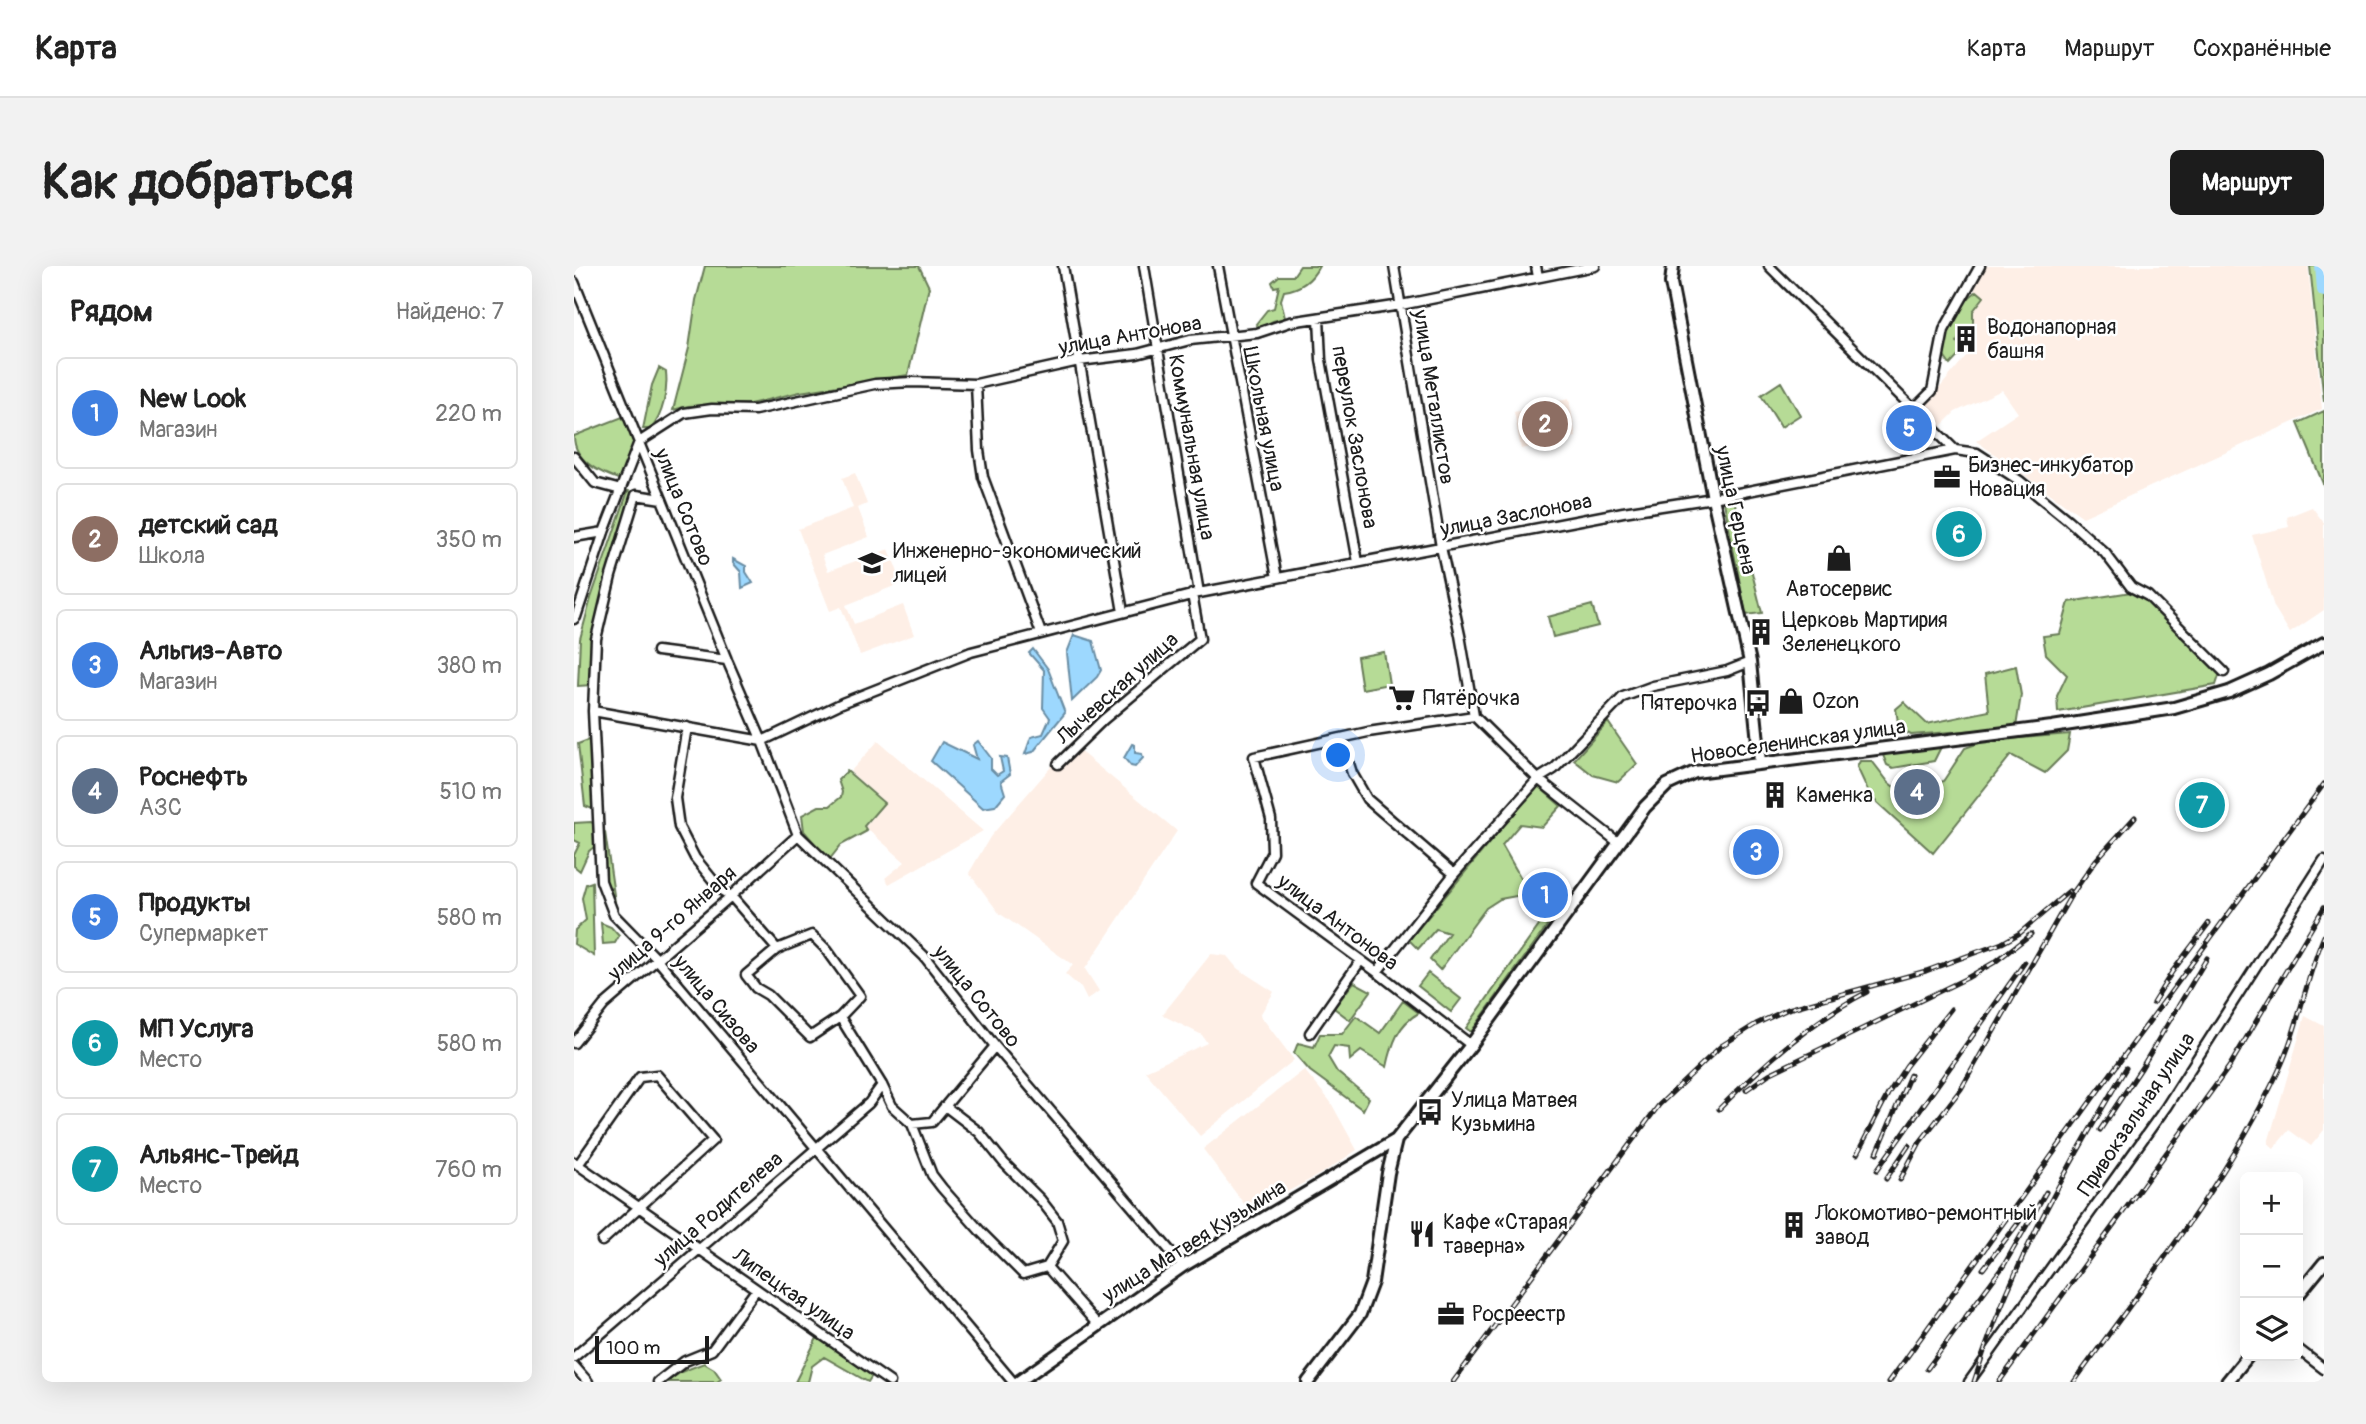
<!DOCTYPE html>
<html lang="ru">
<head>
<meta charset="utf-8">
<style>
  body { margin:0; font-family:Pangolin,sans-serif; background:#f2f2f2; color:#222 }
  .controls { position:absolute; right:21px; bottom:21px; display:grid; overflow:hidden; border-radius:10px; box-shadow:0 7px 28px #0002 }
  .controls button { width:63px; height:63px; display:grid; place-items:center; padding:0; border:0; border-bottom:2px solid #e0e0e0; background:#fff; color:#222; font:35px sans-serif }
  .scale { position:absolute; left:21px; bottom:18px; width:114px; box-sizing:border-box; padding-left:7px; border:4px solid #1c1c1c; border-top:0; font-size:19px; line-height:24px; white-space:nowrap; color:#1c1c1c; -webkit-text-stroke:5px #fff; paint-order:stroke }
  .you { position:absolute; left:765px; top:490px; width:24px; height:24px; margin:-18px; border:5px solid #fff; border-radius:50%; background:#1a73e8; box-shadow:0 0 0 10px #1a73e833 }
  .badge { display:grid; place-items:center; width:46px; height:46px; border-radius:50%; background:#1c1c1c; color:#fff; font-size:23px; font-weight:700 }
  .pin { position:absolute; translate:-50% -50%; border:4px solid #fff; box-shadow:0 2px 7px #0006 }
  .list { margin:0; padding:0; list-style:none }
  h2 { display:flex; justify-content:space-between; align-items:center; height:91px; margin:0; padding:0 28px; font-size:30px }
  h2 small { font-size:23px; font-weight:400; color:#767676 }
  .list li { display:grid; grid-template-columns:46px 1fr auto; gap:21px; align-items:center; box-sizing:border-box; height:112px; margin:0 14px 14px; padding:0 14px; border:2px solid #e0e0e0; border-radius:10px }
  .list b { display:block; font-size:26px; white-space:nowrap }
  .list p { margin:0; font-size:23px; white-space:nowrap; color:#767676 }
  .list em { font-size:23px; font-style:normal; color:#767676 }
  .icon { flex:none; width:38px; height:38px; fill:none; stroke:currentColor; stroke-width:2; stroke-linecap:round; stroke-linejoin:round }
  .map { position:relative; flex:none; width:1750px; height:1116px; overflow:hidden; border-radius:10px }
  header { display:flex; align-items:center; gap:42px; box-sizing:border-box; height:98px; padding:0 35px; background:#fff; border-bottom:2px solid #e0e0e0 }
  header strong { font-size:33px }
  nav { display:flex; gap:38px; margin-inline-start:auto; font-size:24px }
  .intro { display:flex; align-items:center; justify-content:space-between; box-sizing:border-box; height:168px; padding:0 42px }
  h1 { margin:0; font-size:49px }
  .button { padding:18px 32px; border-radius:10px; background:#1c1c1c; color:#fff; font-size:24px; font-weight:700 }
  main { display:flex; gap:42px; padding:0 42px }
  aside { flex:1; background:#fff; border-radius:10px; box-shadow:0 7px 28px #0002 }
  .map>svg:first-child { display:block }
  .built { fill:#feefe6 }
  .green { fill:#b6db96; stroke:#697c59; stroke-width:2 }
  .water { fill:#9dd8fe; stroke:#698da4; stroke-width:2 }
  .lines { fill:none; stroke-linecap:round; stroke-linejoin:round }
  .river { stroke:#9dd8fe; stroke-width:14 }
  .street-casing { stroke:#1c1c1c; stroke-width:13 }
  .secondary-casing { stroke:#1c1c1c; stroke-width:16 }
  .street { stroke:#fff; stroke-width:8 }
  .secondary { stroke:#fff; stroke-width:10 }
  .rail-casing { stroke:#1c1c1c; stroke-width:5 }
  .rail { stroke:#fff; stroke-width:2.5; stroke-dasharray:8; stroke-linecap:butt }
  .labels { text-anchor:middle; stroke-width:5; stroke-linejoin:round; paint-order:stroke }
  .poi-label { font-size:21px; fill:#1c1c1c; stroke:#fff; text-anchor:start }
  .street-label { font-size:21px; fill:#1c1c1c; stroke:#fff }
</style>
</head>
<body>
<header>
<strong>Карта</strong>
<nav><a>Карта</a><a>Маршрут</a><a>Сохранённые</a></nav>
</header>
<div class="intro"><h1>Как добраться</h1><a class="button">Маршрут</a></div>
<main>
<aside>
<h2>Рядом<small>Найдено: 7</small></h2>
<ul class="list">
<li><span class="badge" style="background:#3f7fe0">1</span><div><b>New Look</b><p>Магазин</p></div><em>220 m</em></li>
<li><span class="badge" style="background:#8d6e63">2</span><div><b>детский сад</b><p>Школа</p></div><em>350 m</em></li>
<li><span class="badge" style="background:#3f7fe0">3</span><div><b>Альгиз-Авто</b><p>Магазин</p></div><em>380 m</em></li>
<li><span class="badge" style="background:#5c6f8a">4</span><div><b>Роснефть</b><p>АЗС</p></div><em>510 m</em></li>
<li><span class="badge" style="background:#3f7fe0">5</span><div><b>Продукты</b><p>Супермаркет</p></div><em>580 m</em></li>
<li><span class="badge" style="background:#0f9aa8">6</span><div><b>МП Услуга</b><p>Место</p></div><em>580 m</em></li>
<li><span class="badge" style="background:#0f9aa8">7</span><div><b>Альянс-Трейд</b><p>Место</p></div><em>760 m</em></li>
</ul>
</aside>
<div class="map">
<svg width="1750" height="1116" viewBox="0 0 1750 1116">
  <rect width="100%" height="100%" fill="#fff"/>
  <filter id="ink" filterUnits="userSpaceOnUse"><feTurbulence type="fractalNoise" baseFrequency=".0143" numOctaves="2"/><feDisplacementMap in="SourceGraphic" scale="14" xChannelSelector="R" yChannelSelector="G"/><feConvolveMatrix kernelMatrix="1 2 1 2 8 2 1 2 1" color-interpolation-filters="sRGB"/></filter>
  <g filter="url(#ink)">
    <path class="built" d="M 1411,0 L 1734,0 L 1748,143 L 1509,251 L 1402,175 L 1444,147 L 1428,124 L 1381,146 L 1366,161 L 1349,142 L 1397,84 L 1395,49 L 1404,10 Z
      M 995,133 L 1002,171 L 984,174 L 983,168 L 961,172 L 962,180 L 947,183 L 940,146 L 954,143 L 956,148 L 979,144 L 978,136 Z
      M 281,207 L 293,238 L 284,242 L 295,271 L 248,289 L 254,305 L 315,283 L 328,317 L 272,339 L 280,358 L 329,339 L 340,369 L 286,389 L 267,341 L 256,345 L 224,263 L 279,242 L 268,212 Z
      M 1738,241 L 1750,257 L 1750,344 L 1716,367 L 1700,341 L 1678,269 L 1715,261 L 1713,251 Z
      M 304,475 L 409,565 L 315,618 L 311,612 L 331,596 L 291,561 L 311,537 L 276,506 Z
      M 497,478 L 603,565 L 511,703 L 525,725 L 513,734 L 507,722 L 491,708 L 499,699 L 425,647 L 395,607 L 416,571 Z
      M 637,688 L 653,690 L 663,702 L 700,726 L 686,749 L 720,794 L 626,870 L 571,805 L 633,777 L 628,769 L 588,749 Z
      M 1731,750 L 1750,760 L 1750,864 L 1737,880 L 1715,864 L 1700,882 L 1694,877 Z
      M 730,804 L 756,835 L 783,884 L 750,906 L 676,946 L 629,883 Z"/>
    <path class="green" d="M 131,0 L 345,0 L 355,21 L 334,109 L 226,126 L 176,138 L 114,140 L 99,144 L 115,82 L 122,34 Z
      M 726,0 L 745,0 C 738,14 726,23 710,25 L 707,34 L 711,52 L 699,55 L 686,62 L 682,58 L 693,44 L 700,42 L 705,20 L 700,21 L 698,16 L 705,10 L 719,10 Z
      M 1736,0 L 1750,0 L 1750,136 Z
      M 1403,25 L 1410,31 L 1399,45 L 1399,65 L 1389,65 L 1383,76 L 1387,81 L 1392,82 L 1376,99 L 1369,89 C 1373,66 1383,39 1403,25 Z
      M 85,102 L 92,106 C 94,124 89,149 77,163 L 69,163 L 78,119 Z
      M 1207,116 L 1226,149 L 1207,161 L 1187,129 Z
      M 1750,145 L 1750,220 L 1724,157 Z
      M 51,150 L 61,177 L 47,214 C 27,207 0,196 0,170 Z
      M 54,225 L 61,226 L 20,366 L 18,384 L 18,419 L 4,420 L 6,373 L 17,332 Z
      M 1160,234 L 1188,347 L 1172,349 L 1150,236 Z
      M 1557,326 L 1573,332 L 1646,407 L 1642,419 L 1484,446 L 1483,430 L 1493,409 L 1472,388 L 1469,370 L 1486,368 L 1495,336 Z
      M 1018,339 L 1024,360 L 979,371 L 974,351 Z
      M 810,386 L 815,418 L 788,423 L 783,391 Z
      M 1442,400 L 1447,429 L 1442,461 L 1337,469 L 1325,463 L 1322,443 L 1330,436 L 1353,458 L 1415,445 L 1411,408 Z
      M 1034,456 L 1063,498 L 1044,516 L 1019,509 L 1000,494 Z
      M 1496,468 L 1493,485 L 1471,507 L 1437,489 L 1359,587 L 1297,531 L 1283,501 L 1286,495 L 1298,495 L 1315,517 L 1346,541 L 1370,514 L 1391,482 L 1411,475 Z
      M 17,473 L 21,544 L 11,540 L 4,478 Z
      M 1369,477 L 1360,495 L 1319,502 L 1313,499 L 1307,484 Z
      M 273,505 L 310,537 L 290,560 L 293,565 L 267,579 L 255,594 L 230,565 L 228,549 L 245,540 L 256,540 L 267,531 L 268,526 L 264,514 Z
      M 963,519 L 987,540 L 968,561 L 946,558 L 928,579 L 948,614 L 948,629 L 926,633 L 912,642 L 866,704 L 856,694 L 875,667 L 862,663 L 844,683 L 835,674 Z
      M 17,556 L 31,566 L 41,636 L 39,639 L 29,619 L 21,580 L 15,585 L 6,605 L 0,600 L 0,589 L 6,577 L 0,574 L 0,557 Z
      M 18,616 L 20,690 L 0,678 L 1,664 L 12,654 L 8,632 L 12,618 Z
      M 977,643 L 983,646 L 897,766 L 892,762 Z
      M 27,657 L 37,661 L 45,670 L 41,677 L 29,678 Z
      M 854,707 L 887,733 L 877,746 L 844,720 Z
      M 780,716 L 797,725 L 776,754 L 760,742 Z
      M 829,735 L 845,747 C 824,758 818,778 813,801 L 787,785 L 776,794 L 775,782 L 760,780 L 754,791 L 763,806 L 795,832 L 789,844 L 736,805 L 720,787 L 724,777 L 740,781 L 746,768 L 768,768 L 782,750 L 806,767 Z
      M 243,1072 L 299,1108 L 294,1116 L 250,1091 L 238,1100 L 234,1116 L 221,1116 Z
      M 130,1097 L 140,1103 L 147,1113 L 143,1116 L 93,1116 L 107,1106 Z"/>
    <path class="water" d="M 159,293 L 172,300 L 172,306 L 179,317 L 168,322 L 167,306 L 159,297 Z
      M 500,369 L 519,375 L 527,404 L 523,411 L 498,435 L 493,387 Z
      M 459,383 L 474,403 L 491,447 L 459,486 L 451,488 L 457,471 L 469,468 L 476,452 L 469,442 L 470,404 L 455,387 Z
      M 404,475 L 417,492 L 417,503 L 423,509 L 429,505 L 426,491 L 433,492 L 436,508 L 427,515 L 431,528 L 421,540 L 409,542 L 357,495 L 368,476 L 403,493 L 399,479 Z
      M 558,478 L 561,479 L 561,487 L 568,488 L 569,492 L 561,501 L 557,500 L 550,492 Z"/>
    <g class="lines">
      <path class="river" d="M 1748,0 L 1750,24"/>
      <defs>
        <path id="street" d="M 489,0 L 549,346
          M 570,0 L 625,327
          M 644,0 L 703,312
          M 820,0 L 867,281 L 886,369 L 900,450 L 964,513 L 1045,577
          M 962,0 L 964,11
          M 1195,0 L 1381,184
          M 0,16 L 153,394 L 188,475 L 224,569 L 350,690 L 421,780 L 609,1000
          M 745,52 L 747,94 L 784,296
          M 402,118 L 405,184 L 409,211 L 467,367
          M 1339,144 L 1358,125 L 1370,64 L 1406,0
          M 0,191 L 21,217 L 47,224
          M 88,233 L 62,229 L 37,310 L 22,373 L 19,445 L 27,615 L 40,649 L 82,692 L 439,1116
          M 0,271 L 30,266
          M 0,353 L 2,351 L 30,266 L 65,176 L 110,147 L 138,143 L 181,144 L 301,118 L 338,116 L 402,118 L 505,95 L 563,88 L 616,74 L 683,67 L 716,56 L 827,39 L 1021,0
          M 83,385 L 153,394
          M 19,445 L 188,475 L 268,437 L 397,386 L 625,327 L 1049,246 L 1139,232 L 1381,184 L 1403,187 L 1446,215 L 1494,254 L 1531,287 L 1557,321 L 1574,330 L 1650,406
          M 113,461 L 101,532 L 105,561 L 121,592 L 147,624 L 157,630 L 203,683
          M 767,472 L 778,507 L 793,533 L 880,608
          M 484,498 L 529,454 L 626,373 L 618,328
          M 238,669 L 253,684 L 286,730 L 266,751 L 236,771 L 194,729 L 182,722 L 172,709 L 203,683 Z
          M 803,706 L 880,608 L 964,513 L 980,503 L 1049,431 L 1079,420 L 1153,405 L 1176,396
          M 266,751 L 308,819 L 318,840 L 338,858
          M 736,767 L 787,694
          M 0,777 L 30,739 L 157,630 L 224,569
          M 897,779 L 803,706 L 682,617 L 698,586 L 697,553 L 680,491 L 794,466 L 900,450
          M 421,780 L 358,856 L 338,858 L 358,909 L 368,922 L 407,966 L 449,1008 L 473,1001
          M 371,840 L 405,866 L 430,897 L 466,933 L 483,955 L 489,975 L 473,1001 L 524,1059
          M 0,896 L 316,1116
          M 4,899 L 66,811 L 83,809 L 139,874 L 28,975
          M 1724,1083 L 1750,1103
          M 0,1091 L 295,837 L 308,819
          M 0,1100 L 14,1116
          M 84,1116 L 111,1095 L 138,1084 L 182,1024
          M 1395,1116 L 1592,841 L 1750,594"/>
        <path id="secondary" d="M 1099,0 L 1097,17 L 1139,232 L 1176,396 L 1186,496
          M 1724,1029 L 1750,997
          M 444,1116 L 609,1000 L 822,874 L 897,779 L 1071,541 L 1093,519 L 1121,506 L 1478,461 L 1600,442 L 1655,426 L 1695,408 L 1750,377
          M 734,1116 L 786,1048 L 798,1016 L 814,907 L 822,874
          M 1653,1116 L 1674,1090"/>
      </defs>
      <use href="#street" class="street-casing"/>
      <use href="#secondary" class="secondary-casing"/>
      <use href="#street" class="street"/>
      <use href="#secondary" class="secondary"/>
      <defs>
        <path id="rail" d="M 1579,737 L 1598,706 L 1635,657
          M 1172,824 L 1195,808 L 1393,712 L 1421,696 L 1457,668
          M 1145,843 C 1188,799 1238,754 1293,726
          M 1526,864 L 1568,801 L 1633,692
          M 1303,887 L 1336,809
          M 1283,888 L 1314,828 L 1332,800 L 1377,743
          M 1303,904 L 1451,696
          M 1312,913 L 1335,879
          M 1326,914 L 1346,876 L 1387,823 L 1496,631 L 1522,594 L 1561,551
          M 1409,1003 L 1445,956
          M 1353,1103 L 1430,999 L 1472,926
          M 879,1116 L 1085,839 L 1147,780 L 1182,758 L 1214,743 L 1352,705 L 1428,677 L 1446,667 L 1495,625
          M 1315,1116 L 1524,825 L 1750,518
          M 1400,1116 C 1434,1005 1493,901 1552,802
          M 1425,1116 L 1655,801 L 1750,641
          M 1500,1116 C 1572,1016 1651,918 1704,806 C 1725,762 1731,714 1750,670"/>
      </defs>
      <use href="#rail" class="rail-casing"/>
      <use href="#rail" class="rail"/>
    </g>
  </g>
  <defs>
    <symbol id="building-bare" viewBox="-9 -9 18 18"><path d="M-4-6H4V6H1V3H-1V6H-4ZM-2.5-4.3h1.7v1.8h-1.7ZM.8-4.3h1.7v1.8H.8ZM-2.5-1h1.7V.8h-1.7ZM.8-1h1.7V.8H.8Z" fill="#1c1c1c" stroke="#fff" stroke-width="2.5" paint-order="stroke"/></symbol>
    <symbol id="office-bare" viewBox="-9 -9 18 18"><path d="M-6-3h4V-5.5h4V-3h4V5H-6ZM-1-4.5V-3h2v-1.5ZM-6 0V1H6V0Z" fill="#1c1c1c" stroke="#fff" stroke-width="2.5" paint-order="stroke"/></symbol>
    <symbol id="shop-bare" viewBox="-9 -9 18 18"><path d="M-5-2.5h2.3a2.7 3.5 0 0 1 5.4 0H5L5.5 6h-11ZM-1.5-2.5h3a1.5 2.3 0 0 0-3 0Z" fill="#1c1c1c" stroke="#fff" stroke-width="2.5" paint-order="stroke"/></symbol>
    <symbol id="school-bare" viewBox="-9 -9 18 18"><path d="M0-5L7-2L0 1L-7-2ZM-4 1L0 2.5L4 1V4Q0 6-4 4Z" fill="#1c1c1c" stroke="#fff" stroke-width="2.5" paint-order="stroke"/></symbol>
    <symbol id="supermarket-bare" viewBox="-9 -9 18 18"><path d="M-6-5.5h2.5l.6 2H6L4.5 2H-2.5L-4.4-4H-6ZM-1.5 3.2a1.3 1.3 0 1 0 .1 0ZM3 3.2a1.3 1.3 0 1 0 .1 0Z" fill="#1c1c1c" stroke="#fff" stroke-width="2.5" paint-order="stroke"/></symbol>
    <symbol id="bus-bare" viewBox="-9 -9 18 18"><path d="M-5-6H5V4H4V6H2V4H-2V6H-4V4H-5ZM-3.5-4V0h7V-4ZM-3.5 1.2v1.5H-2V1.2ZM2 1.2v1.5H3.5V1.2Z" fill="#1c1c1c" stroke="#fff" stroke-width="2.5" paint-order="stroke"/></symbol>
    <symbol id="restaurant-bare" viewBox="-9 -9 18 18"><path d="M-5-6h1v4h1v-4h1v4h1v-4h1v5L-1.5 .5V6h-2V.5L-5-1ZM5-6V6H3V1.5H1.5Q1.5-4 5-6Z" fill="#1c1c1c" stroke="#fff" stroke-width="2.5" paint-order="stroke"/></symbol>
  </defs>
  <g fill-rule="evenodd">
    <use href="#building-bare" x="1373" y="54" width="38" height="38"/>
    <use href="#office-bare" x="1354" y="192" width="38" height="38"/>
    <use href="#shop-bare" x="1246" y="273" width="38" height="38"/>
    <use href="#school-bare" x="279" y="278" width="38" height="38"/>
    <use href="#building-bare" x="1168" y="347" width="38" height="38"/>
    <use href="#supermarket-bare" x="809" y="413" width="38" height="38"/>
    <use href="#shop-bare" x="1198" y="416" width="38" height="38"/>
    <use href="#bus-bare" x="1165" y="418" width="38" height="38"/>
    <use href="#building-bare" x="1182" y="510" width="38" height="38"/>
    <use href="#bus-bare" x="837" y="827" width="38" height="38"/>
    <use href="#building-bare" x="1201" y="940" width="38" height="38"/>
    <use href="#restaurant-bare" x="829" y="949" width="38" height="38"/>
    <use href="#office-bare" x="858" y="1029" width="38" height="38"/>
  </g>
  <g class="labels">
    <g class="poi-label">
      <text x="1413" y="68">Водонапорная<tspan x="1413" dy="24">башня</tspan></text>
      <text x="1394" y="206">Бизнес-инкубатор<tspan x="1394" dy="24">Новация</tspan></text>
      <text x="319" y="292">Инженерно-экономический<tspan x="319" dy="24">лицей</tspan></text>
      <text x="1265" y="330" text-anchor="middle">Автосервис</text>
      <text x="1208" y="361">Церковь Мартирия<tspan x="1208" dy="24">Зеленецкого</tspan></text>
      <text x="849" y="439">Пятёрочка</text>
      <text x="1238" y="442">Ozon</text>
      <text x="1163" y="444" text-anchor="end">Пятерочка</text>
      <text x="1222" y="536">Каменка</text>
      <text x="877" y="841">Улица Матвея<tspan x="877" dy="24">Кузьмина</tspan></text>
      <text x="1241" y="954">Локомотиво-ремонтный<tspan x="1241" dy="24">завод</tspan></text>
      <text x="869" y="963">Кафе «Старая<tspan x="869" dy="24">таверна»</tspan></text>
      <text x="898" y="1055">Росреестр</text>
    </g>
    <g class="street-label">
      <text transform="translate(556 69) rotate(-10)" y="7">улица Антонова</text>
      <text transform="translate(860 131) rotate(81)" y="7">улица Металлистов</text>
      <text transform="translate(690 153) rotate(79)" y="7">Школьная улица</text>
      <text transform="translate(781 171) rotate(80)" y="7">переулок Заслонова</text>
      <text transform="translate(618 181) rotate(80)" y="7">Коммунальная улица</text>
      <text transform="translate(110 241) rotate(68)" y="7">улица Сотово</text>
      <text transform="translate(1162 244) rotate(78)" y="7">улица Герцена</text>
      <text transform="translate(942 249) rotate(-11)" y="7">улица Заслонова</text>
      <text transform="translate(543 422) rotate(-42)" y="7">Лычевская улица</text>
      <text transform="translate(1224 475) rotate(-8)" y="7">Новоселенинская улица</text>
      <text transform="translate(764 656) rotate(37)" y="7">улица Антонова</text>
      <text transform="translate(98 657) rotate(-41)" y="7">улица 9-го Января</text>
      <text transform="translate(403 730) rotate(51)" y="7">улица Сотово</text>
      <text transform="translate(143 738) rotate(50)" y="7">улица Сизова</text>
      <text transform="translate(1562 848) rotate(-56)" y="7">Привокзальная улица</text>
      <text transform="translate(144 943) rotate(-41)" y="7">улица Родителева</text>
      <text transform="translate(620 975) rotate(-32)" y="7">улица Матвея Кузьмина</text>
      <text transform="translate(220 1028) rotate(35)" y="7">Липецкая улица</text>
    </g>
  </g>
</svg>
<div class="controls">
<button>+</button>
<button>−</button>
<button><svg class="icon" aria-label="layers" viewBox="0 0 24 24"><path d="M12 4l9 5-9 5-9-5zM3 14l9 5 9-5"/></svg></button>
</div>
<div class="scale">100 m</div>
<div class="you"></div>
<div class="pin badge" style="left:971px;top:629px;background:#3f7fe0">1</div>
<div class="pin badge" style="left:971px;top:158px;background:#8d6e63">2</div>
<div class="pin badge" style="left:1182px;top:586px;background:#3f7fe0">3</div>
<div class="pin badge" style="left:1343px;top:526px;background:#5c6f8a">4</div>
<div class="pin badge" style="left:1335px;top:162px;background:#3f7fe0">5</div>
<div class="pin badge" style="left:1385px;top:268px;background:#0f9aa8">6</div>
<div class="pin badge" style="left:1628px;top:539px;background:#0f9aa8">7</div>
</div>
</main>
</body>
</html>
